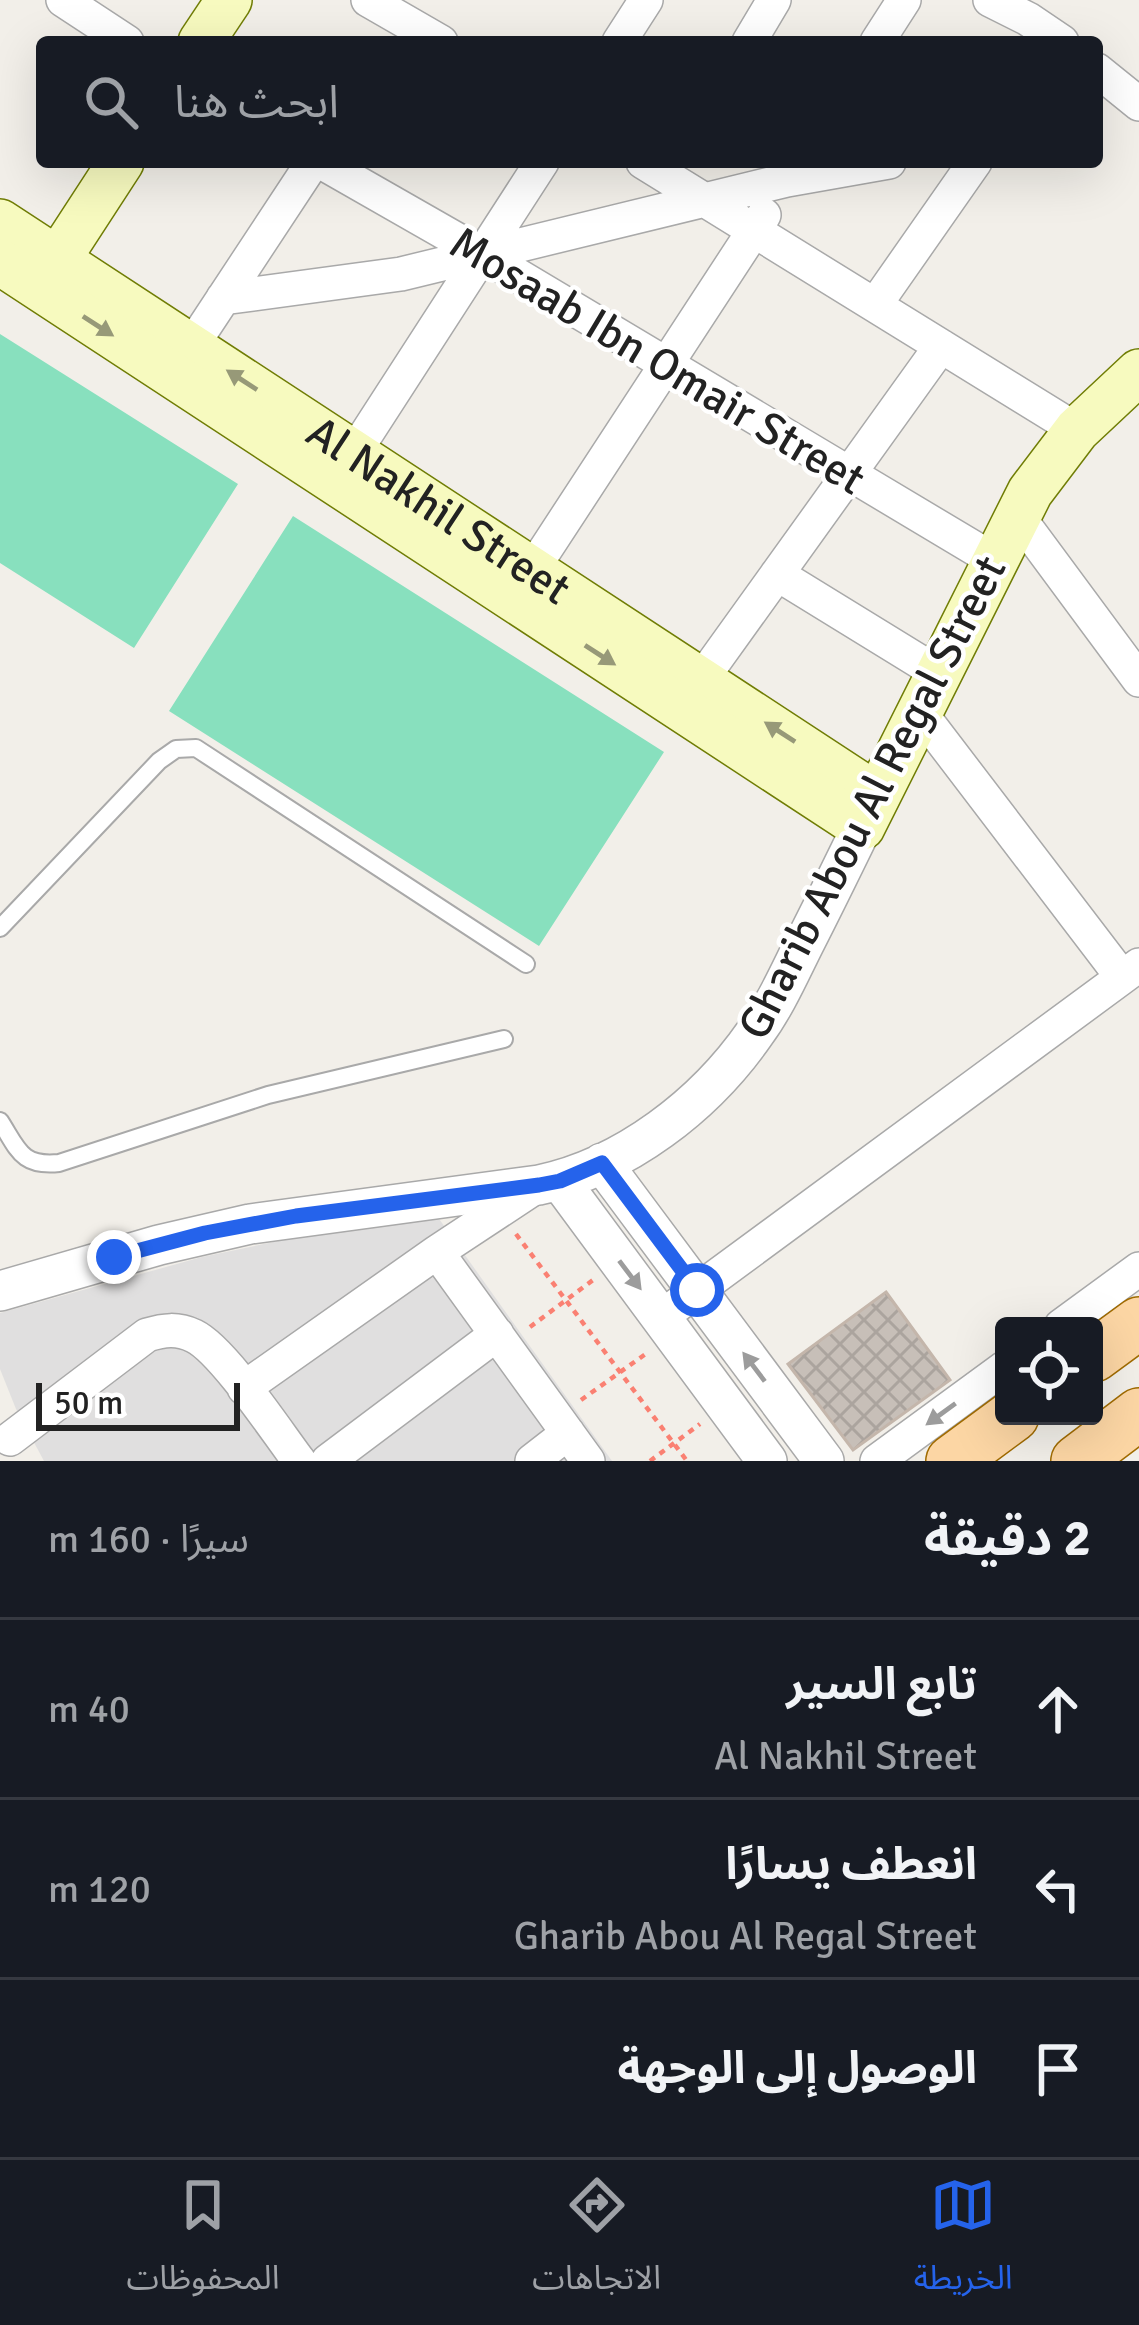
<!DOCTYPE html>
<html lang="ar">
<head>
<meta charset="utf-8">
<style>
  body { margin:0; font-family:Signika,"Noto Sans Arabic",sans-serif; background:#242831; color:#f1f3f6; direction:rtl }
  .controls { position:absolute; right:36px; bottom:36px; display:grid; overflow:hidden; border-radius:12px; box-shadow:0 12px 48px #0002 }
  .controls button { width:108px; height:108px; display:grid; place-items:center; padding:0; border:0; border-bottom:3px solid #363941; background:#171b24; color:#f1f3f6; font:60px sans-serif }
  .scale { position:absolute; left:36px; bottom:30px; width:204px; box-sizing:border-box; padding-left:12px; border:6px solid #222; border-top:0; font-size:33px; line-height:42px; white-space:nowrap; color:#222; -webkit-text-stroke:9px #fff; paint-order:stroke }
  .stop { position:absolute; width:36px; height:36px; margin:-27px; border:9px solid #2563eb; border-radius:50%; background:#fff }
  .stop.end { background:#2563eb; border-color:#fff; box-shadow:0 3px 12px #0008 }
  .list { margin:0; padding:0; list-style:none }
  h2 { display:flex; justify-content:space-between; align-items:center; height:156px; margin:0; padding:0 48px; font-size:51px }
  h2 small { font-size:39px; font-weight:400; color:#9ea1a6 }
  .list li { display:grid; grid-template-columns:78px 1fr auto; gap:36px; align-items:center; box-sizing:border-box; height:180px; padding:0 48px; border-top:3px solid #363941 }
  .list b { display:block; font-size:45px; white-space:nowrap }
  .list p { margin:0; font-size:39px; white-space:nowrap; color:#9ea1a6 }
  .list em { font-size:39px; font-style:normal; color:#9ea1a6 }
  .icon { flex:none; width:66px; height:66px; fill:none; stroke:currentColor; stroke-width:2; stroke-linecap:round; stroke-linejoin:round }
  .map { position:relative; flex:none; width:1139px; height:1461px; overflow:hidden; direction:ltr }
  .search { position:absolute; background:#171b24; box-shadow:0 12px 48px #0002; left:36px; right:36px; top:36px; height:132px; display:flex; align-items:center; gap:30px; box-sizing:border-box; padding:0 42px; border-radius:12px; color:#9ea1a6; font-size:45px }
  .sheet { height:696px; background:#171b24 }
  nav { display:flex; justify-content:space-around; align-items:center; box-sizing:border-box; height:168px; border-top:3px solid #363941; background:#171b24; font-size:33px; color:#9ea1a6 }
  nav a { display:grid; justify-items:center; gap:6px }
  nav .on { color:#2563eb }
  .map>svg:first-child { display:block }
  .residential { fill:#e0dfdf }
  .pitch { fill:#88e0be }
  .building { fill:url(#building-cross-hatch); stroke:#c4b6ab; stroke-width:3 }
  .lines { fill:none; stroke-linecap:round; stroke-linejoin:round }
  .service-casing { stroke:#a9a9a9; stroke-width:20 }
  .minor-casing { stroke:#a9a9a9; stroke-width:36 }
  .tertiary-casing { stroke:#a9a9a9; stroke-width:42 }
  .secondary-casing { stroke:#707d05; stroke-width:48 }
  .primary-casing { stroke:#a06b00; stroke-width:54 }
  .path { stroke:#fa8072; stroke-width:4.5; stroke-dasharray:6 6; stroke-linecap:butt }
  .service { stroke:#fff; stroke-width:16 }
  .minor { stroke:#fff; stroke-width:33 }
  .tertiary { stroke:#fff; stroke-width:39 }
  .secondary { stroke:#f7fabf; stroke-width:45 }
  .primary { stroke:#fcd6a4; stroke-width:51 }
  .oneway { fill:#979978 }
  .oneway2 { fill:#9c9c9c }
  .route { stroke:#2563eb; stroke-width:15 }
  .labels { text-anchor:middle; stroke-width:9; stroke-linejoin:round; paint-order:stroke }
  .street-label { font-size:45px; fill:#222; stroke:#fff }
</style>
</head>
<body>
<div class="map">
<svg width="1139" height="1461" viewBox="0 0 1139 1461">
  <defs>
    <pattern id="building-cross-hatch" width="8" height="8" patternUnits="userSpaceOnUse" patternTransform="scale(3)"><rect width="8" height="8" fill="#c7bfb8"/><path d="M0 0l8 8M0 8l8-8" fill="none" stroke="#aba49e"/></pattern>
  </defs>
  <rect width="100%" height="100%" fill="#f2efe9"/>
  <path class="residential" d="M 437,1216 L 612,1461 L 44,1461 L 16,1409 L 0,1369 L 0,1313 L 202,1257 L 288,1239 Z"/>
  <path class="pitch" d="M 0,334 L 238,484 L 134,648 L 0,563 Z
    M 293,516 L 664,752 L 539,946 L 169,711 Z"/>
  <path class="building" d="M 886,1292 L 950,1380 L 853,1450 L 788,1364 Z"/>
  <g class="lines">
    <defs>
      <path id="service" d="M 0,928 L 159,761 L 176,749 L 196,748 L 526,964
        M 0,1121 C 18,1149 21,1167 59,1163 L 268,1095 L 504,1039"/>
      <path id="minor" d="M 63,0 L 127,42
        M 368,0 L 441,42
        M 990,0 L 1028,19 L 1062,42
        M 619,42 L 646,0
        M 749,42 L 774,0
        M 877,42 L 904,0
        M 1097,70 L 1139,104
        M 321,162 L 482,254 L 994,560
        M 643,162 L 1077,430
        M 223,298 L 401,274 L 787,180 L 889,162
        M 875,305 L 975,162
        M 191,347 L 313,162
        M 354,453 L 542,162
        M 1017,515 L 1139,680
        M 532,570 L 764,215
        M 777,574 L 938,673
        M 701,680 L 941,346
        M 919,711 L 1122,977
        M 437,1252 L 588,1461
        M 661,1317 L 1139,965
        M 1061,1326 L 1139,1269
        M 244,1388 L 437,1252 L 534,1188
        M 10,1439 L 147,1335 C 164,1330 177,1328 194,1336 C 223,1350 277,1432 299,1461
        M 328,1461 L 497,1334
        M 532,1461 L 568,1433
        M 877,1461 L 1004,1368"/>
      <path id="tertiary" d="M 602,1163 L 824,1461
        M 560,1181 L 767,1461
        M 0,1291 L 159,1245 L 250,1224 L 539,1185 C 625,1167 705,1105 755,1033 C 775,1006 789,974 804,944 C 824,905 843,866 862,827"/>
      <g id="secondary">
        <path d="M 201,42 L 229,0"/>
        <path id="s1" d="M 0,222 L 877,796"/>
        <path d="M 0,262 L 862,827 L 1030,492 L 1077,430 L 1139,372"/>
        <path d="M 41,285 L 121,162"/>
      </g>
      <path id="primary" d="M 1094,1356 L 1139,1323
        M 952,1461 L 1013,1416
        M 1077,1461 L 1139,1414"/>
    </defs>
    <use href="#service" class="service-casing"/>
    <use href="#minor" class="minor-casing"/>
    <use href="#tertiary" class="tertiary-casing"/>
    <use href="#secondary" class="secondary-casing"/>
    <use href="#primary" class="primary-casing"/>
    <path class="path" d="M 516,1234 L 687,1461
      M 530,1327 L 593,1280
      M 581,1400 L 647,1353
      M 650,1461 L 700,1424"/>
    <use href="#service" class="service"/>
    <use href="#minor" class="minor"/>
    <use href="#tertiary" class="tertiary"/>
    <use href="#secondary" class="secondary"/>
    <use href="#primary" class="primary"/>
  </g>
  <defs><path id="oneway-solid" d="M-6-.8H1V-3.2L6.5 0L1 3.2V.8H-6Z" transform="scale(3)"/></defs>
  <g class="oneway">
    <use href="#oneway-solid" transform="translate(98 326) rotate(33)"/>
    <use href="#oneway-solid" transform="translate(242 380) rotate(-147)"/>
    <use href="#oneway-solid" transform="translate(600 655) rotate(33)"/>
    <use href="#oneway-solid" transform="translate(780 732) rotate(-147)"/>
  </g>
  <g class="oneway2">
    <use href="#oneway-solid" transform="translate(630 1275) rotate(53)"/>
    <use href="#oneway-solid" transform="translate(754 1367) rotate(-127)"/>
    <use href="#oneway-solid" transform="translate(941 1414) rotate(144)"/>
  </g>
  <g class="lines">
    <path class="route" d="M 114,1257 L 205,1233 L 296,1216 L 539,1185 L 560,1181 L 602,1163 L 697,1290"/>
  </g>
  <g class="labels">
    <g class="street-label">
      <text transform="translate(658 360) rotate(31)" y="16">Mosaab Ibn Omair Street</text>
      <text dy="16" stroke="none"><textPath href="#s1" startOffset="525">Al Nakhil Street</textPath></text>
      <text transform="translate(871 797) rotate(-63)" y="16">Gharib Abou Al Regal Street</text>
    </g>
  </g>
</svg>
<div class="controls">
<button><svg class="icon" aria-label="locate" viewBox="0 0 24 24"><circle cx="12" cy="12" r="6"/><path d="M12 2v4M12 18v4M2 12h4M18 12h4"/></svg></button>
</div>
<div class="scale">50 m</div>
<div class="stop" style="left:697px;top:1290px"></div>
<div class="stop end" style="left:114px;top:1257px"></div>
<div class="search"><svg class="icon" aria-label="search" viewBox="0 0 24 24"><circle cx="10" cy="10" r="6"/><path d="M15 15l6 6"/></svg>ابحث هنا</div>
</div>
<section class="sheet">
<h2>2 دقيقة<small>سيرًا · 160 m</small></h2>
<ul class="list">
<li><svg class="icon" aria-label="ahead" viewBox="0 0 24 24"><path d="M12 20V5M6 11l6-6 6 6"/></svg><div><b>تابع السير</b><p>Al Nakhil Street</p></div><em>40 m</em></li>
<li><svg class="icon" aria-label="left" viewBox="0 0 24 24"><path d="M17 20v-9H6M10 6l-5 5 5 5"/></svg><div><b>انعطف يسارًا</b><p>Gharib Abou Al Regal Street</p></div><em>120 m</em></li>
<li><svg class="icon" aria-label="arrive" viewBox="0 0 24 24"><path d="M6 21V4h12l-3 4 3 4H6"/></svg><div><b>الوصول إلى الوجهة</b></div></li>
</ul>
</section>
<nav>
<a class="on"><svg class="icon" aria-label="map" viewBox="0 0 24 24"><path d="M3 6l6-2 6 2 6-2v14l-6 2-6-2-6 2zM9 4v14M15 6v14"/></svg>الخريطة</a>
<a><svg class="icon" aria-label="directions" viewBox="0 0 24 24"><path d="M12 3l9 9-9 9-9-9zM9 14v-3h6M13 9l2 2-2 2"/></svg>الاتجاهات</a>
<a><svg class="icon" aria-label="saved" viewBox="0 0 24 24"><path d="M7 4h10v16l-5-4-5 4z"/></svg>المحفوظات</a>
</nav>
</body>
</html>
